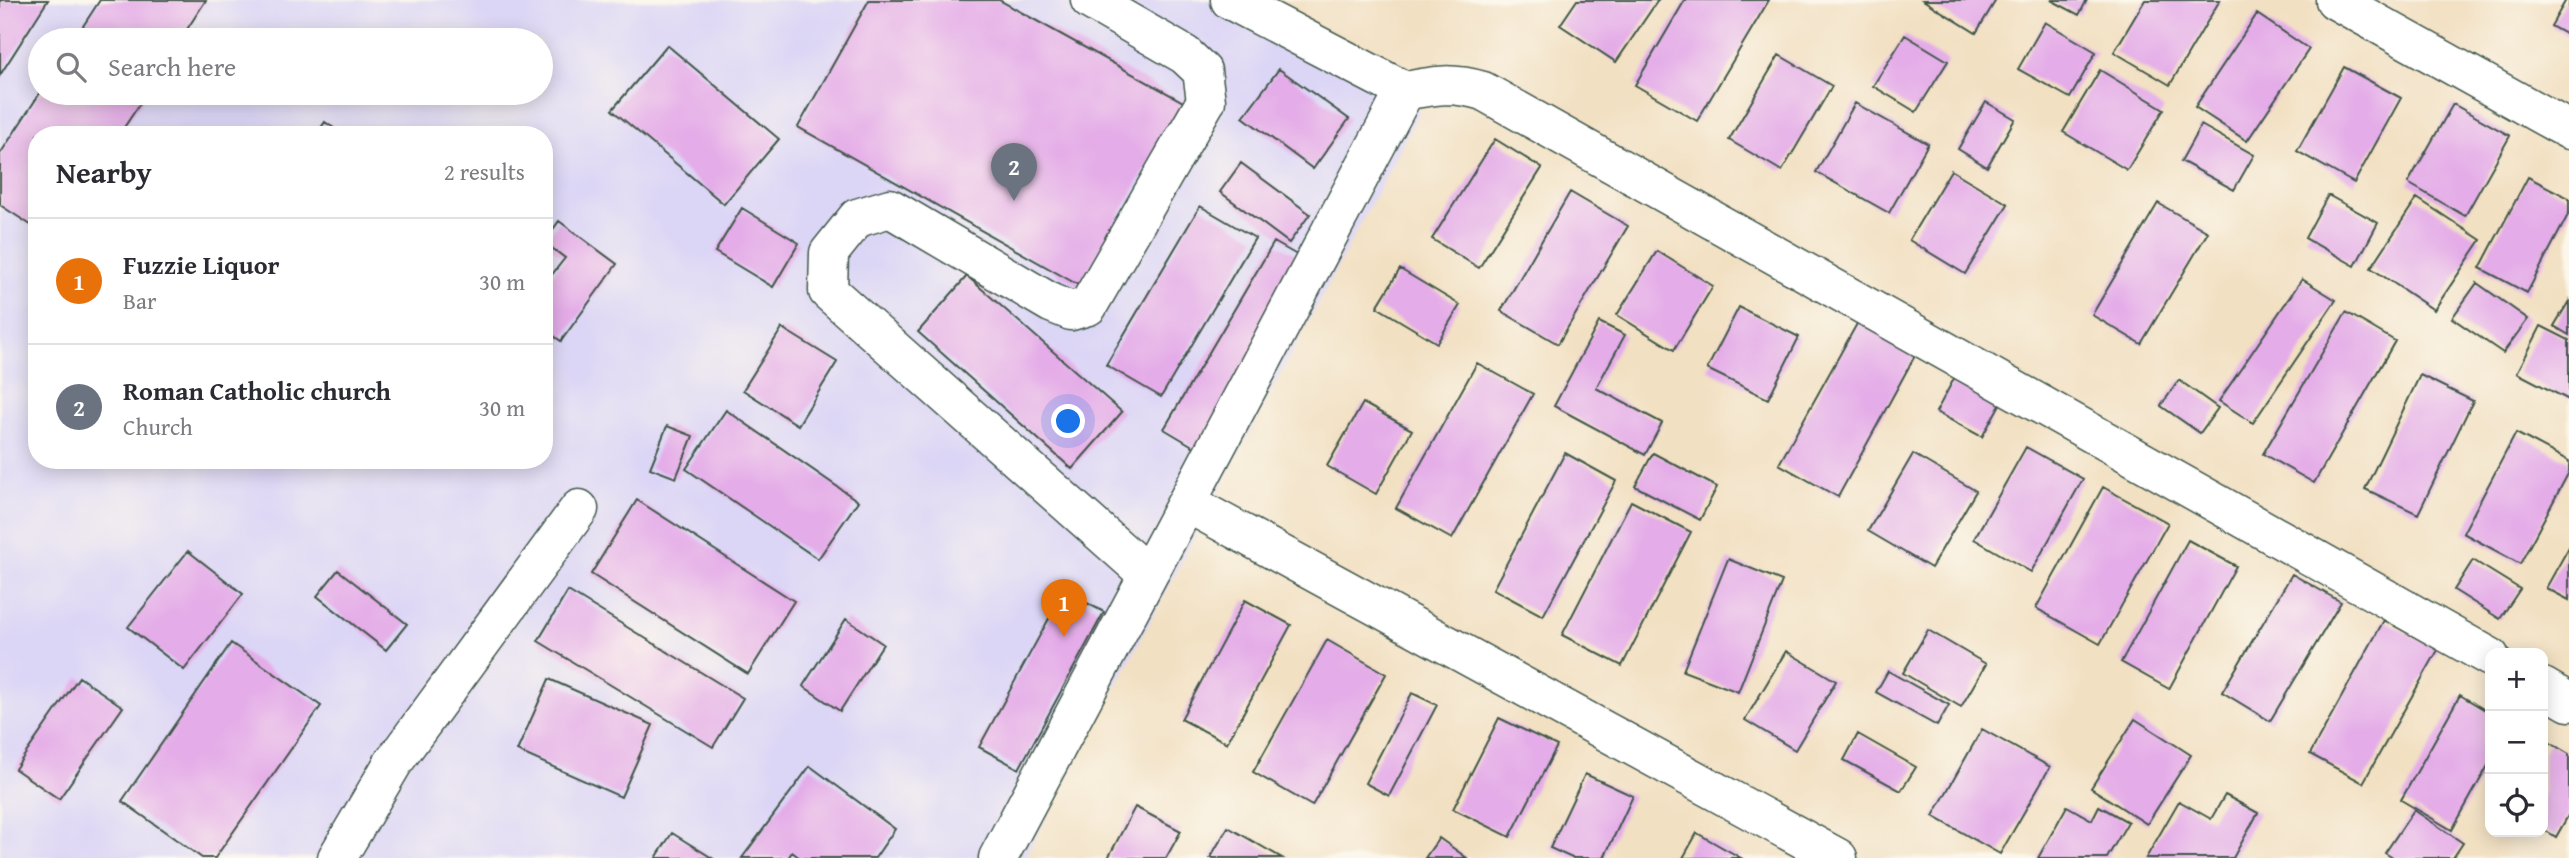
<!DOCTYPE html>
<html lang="en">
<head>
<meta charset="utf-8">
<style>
  body { margin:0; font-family:"Gentium Book Plus",serif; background:#f2f2f3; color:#2b2b33 }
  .controls { position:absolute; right:21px; bottom:21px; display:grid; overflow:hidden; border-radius:14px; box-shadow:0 4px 18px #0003 }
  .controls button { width:63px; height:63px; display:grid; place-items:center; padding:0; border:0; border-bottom:2px solid #e1e1e2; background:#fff; color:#2b2b33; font:35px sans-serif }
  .you { position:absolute; left:1069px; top:422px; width:24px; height:24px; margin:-18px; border:5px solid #fff; border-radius:50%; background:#1a73e8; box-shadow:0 0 0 10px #1a73e833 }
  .badge { display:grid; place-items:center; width:46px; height:46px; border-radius:50%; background:#7c3aed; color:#fff; font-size:23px; font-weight:700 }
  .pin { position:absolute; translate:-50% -58px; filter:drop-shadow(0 2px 4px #0008) }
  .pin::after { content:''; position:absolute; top:37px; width:24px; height:21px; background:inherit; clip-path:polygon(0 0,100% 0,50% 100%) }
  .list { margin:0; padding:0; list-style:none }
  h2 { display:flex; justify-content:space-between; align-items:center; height:91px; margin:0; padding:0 28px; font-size:30px }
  h2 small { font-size:23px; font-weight:400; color:#7c7c81 }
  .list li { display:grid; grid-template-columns:46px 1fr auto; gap:21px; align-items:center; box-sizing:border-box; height:126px; padding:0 28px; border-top:2px solid #e1e1e2 }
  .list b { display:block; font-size:26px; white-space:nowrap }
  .list p { margin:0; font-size:23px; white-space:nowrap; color:#7c7c81 }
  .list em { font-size:23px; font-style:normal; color:#7c7c81 }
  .icon { flex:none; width:38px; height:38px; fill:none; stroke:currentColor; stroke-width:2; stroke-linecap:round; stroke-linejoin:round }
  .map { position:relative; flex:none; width:2569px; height:858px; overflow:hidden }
  .search { position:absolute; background:#fff; box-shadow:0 4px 18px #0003; left:28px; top:28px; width:525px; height:77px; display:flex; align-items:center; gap:18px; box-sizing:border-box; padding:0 24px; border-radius:38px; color:#7c7c81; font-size:26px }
  .panel { position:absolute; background:#fff; box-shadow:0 4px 18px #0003; left:28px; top:126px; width:525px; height:343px; border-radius:28px }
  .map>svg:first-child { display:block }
  .built { fill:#dcd6f6; fill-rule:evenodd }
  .building { fill:#e4ace8 }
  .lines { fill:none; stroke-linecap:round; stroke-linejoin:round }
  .minor-casing { stroke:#3f5549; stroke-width:41 }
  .minor { stroke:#fff; stroke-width:38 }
</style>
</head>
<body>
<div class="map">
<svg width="2569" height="858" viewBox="0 0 2569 858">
  <rect width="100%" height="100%" fill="#fbf7ec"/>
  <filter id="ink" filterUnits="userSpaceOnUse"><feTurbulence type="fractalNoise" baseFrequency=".0143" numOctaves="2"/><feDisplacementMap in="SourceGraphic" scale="14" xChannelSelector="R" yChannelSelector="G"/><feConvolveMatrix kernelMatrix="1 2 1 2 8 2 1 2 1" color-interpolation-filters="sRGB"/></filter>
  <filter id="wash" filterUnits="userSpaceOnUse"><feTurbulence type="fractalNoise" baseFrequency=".00686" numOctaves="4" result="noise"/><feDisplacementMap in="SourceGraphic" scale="28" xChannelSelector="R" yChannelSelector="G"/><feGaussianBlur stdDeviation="1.57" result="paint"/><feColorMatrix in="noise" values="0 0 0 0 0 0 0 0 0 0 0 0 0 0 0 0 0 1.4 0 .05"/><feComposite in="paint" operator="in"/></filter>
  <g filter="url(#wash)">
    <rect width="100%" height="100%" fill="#f2e0c2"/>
    <path class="built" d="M 0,0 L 1242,0 L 1420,111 L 1025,858 L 0,858 ZM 40,40 L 541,40 L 541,93 L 40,93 ZM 37,135 L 544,135 L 544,460 L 37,460 Z"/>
    <g id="blocks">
      <path class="building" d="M 0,0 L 48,0 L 0,75 Z
        M 100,0 L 206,0 L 180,40 L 74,40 Z
        M 869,0 L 999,0 L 1183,102 L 1080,286 L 798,127 Z
        M 1577,0 L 1658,0 L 1616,62 L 1560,25 Z
        M 1685,0 L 1769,0 L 1697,121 L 1635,85 Z
        M 1923,0 L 1996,0 L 1976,33 Z
        M 2051,0 L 2087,0 L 2079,15 Z
        M 2145,0 L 2220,0 L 2170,85 L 2114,52 Z
        M 2566,0 L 2569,0 L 2569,36 L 2551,26 Z
        M 2257,14 L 2309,49 L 2247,141 L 2195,107 Z
        M 2045,22 L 2096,52 L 2070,98 L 2018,69 Z
        M 1905,35 L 1948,61 L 1916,112 L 1873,86 Z
        M 667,45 L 779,139 L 724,204 L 612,110 Z
        M 1779,55 L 1832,86 L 1782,171 L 1729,140 Z
        M 2344,67 L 2401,98 L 2354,183 L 2297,151 Z
        M 1279,69 L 1349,119 L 1313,169 L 1243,117 Z
        M 2100,70 L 2164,109 L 2127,170 L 2063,132 Z
        M 40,93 L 147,93 L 119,135 L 37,135 L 37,229 L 0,205 L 0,154 Z
        M 1986,102 L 2015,119 L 1987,167 L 1958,149 Z
        M 1855,103 L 1928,144 L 1889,213 L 1816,172 Z
        M 2453,104 L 2510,136 L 2465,216 L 2408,183 Z
        M 325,122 L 344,135 L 316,135 Z
        M 2201,125 L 2254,155 L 2234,190 L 2181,161 Z
        M 1495,139 L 1542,168 L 1479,268 L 1432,239 Z
        M 1241,163 L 1310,214 L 1289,243 L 1220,192 Z
        M 1951,170 L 2008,204 L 1965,274 L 1909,240 Z
        M 2528,177 L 2569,198 L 2569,213 L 2527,293 L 2480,268 Z
        M 1570,192 L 1628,226 L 1558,344 L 1501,311 Z
        M 2328,195 L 2378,223 L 2355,266 L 2305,238 Z
        M 2417,198 L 2481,240 L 2434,310 L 2371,268 Z
        M 2158,203 L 2208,232 L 2141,344 L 2092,315 Z
        M 1200,206 L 1255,238 L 1161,397 L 1106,365 Z
        M 742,208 L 799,243 L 773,287 L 715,252 Z
        M 559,221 L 617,264 L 561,341 L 544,329 L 544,272 L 550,277 L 565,258 L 544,242 Z
        M 1274,242 L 1311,263 L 1201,451 L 1164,429 Z
        M 1657,251 L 1713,286 L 1674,350 L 1617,315 Z
        M 1400,269 L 1460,305 L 1437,343 L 1377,307 Z
        M 967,276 L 1122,412 L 1072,469 L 918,332 Z
        M 2302,279 L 2336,300 L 2253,423 L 2219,401 Z
        M 2477,283 L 2528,319 L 2503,353 L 2452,318 Z
        M 2569,301 L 2569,335 L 2554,326 Z
        M 1739,307 L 1799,337 L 1768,399 L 1707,369 Z
        M 2346,312 L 2395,341 L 2314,483 L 2263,454 Z
        M 1859,320 L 1917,352 L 1838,497 L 1779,464 Z
        M 1599,322 L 1625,335 L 1596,388 L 1662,423 L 1645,455 L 1554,406 Z
        M 2541,326 L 2569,340 L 2569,400 L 2517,373 Z
        M 782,328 L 837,362 L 798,425 L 743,390 Z
        M 1477,363 L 1533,394 L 1452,539 L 1396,508 Z
        M 1957,373 L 2004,397 L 1982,437 L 1936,412 Z
        M 2420,375 L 2473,401 L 2418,514 L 2365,489 Z
        M 2179,380 L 2218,408 L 2200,433 L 2161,406 Z
        M 1363,403 L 1412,430 L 1376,494 L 1327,466 Z
        M 726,410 L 858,501 L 818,559 L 686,469 Z
        M 667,426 L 693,436 L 676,478 L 650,468 Z
        M 2516,433 L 2569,461 L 2569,472 L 2520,564 L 2463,533 Z
        M 2026,447 L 2083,479 L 2031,572 L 1974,539 Z
        M 1565,453 L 1616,481 L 1543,616 L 1493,589 Z
        M 1653,453 L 1717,487 L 1700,520 L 1635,486 Z
        M 1913,454 L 1976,491 L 1931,568 L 1868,531 Z
        M 2103,487 L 2168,523 L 2100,644 L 2036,608 Z
        M 637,500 L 794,601 L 748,674 L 591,574 Z
        M 1631,501 L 1691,532 L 1622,666 L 1562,635 Z
        M 2188,540 L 2236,566 L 2169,689 L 2121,662 Z
        M 2569,547 L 2569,600 L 2546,588 Z
        M 188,551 L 243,594 L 184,670 L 128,627 Z
        M 1728,559 L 1782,581 L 1738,692 L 1683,671 Z
        M 2473,560 L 2520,589 L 2500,619 L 2454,590 Z
        M 338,570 L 407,624 L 386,650 L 317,596 Z
        M 2292,574 L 2341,602 L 2270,721 L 2222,692 Z
        M 568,591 L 743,698 L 713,747 L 538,641 Z
        M 1064,591 L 1104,612 L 1019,769 L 979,747 Z
        M 1245,600 L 1291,625 L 1227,743 L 1181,719 Z
        M 846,619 L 883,644 L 840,711 L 803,686 Z
        M 2384,620 L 2438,650 L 2363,783 L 2310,754 Z
        M 1928,630 L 1986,664 L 1961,707 L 1903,673 Z
        M 1327,640 L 1386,674 L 1312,806 L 1253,772 Z
        M 231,643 L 321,706 L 215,858 L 202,858 L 122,801 Z
        M 1786,651 L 1836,681 L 1795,750 L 1745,720 Z
        M 1888,671 L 1949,705 L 1937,726 L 1876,692 Z
        M 79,677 L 123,707 L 59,799 L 15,769 Z
        M 549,679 L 653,725 L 621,797 L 517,751 Z
        M 1412,693 L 1437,705 L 1389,796 L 1365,783 Z
        M 2460,695 L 2490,713 L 2490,762 L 2452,830 L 2401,800 Z
        M 1499,718 L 1557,746 L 1510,837 L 1453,809 Z
        M 2135,719 L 2191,755 L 2147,824 L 2091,788 Z
        M 1982,729 L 2050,767 L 2000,854 L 1933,816 Z
        M 1858,734 L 1916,767 L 1901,791 L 1844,760 Z
        M 2549,742 L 2569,754 L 2569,814 L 2556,837 L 2543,829 L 2543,753 Z
        M 810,766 L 895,829 L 875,858 L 800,858 L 792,852 L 788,858 L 742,858 Z
        M 1585,774 L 1633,796 L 1604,858 L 1572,858 L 1550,848 Z
        M 2225,795 L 2258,813 L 2233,858 L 2146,858 L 2179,801 L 2211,819 Z
        M 2067,806 L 2092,820 L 2099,806 L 2128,822 L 2107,858 L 2038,858 Z
        M 1135,807 L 1181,831 L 1166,858 L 1108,858 Z
        M 2414,810 L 2463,843 L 2453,858 L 2393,858 L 2385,853 Z
        M 1228,827 L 1282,858 L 1210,858 Z
        M 672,833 L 712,858 L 656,858 Z
        M 1697,833 L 1741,858 L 1683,858 Z
        M 1439,838 L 1467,858 L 1425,858 Z"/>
    </g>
  </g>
  <g filter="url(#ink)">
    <use href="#blocks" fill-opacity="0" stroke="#3f5549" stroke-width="2"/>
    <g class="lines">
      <defs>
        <path id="minor" d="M 1090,0 L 1185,55 L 1202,71 L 1206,101 L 1088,306 L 1071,311 L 1051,303 L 890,208 L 857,218 L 829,253 L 828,291 L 1147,574
          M 2335,0 L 2569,130
          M 1405,91 C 1436,85 1452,82 1483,91 L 2490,657
          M 1187,503 L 1838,858
          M 2543,687 L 2569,702
          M 337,858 L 393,763 L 579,509
          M 998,858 L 1405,91 L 1230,0"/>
      </defs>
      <use href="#minor" class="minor-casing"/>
      <use href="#minor" class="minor"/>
    </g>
  </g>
</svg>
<div class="controls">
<button>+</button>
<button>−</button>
<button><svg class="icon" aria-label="locate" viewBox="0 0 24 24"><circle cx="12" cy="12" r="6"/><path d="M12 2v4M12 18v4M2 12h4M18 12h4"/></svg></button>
</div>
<div class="you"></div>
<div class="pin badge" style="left:1064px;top:637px;background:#e8710a">1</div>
<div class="pin badge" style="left:1014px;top:201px;background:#6b7280">2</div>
<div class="search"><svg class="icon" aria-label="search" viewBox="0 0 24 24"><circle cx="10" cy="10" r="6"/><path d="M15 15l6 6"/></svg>Search here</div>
<section class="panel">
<h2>Nearby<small>2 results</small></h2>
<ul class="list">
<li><span class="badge" style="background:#e8710a">1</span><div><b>Fuzzie Liquor</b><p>Bar</p></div><em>30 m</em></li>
<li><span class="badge" style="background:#6b7280">2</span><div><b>Roman Catholic church</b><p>Church</p></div><em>30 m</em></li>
</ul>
</section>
</div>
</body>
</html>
